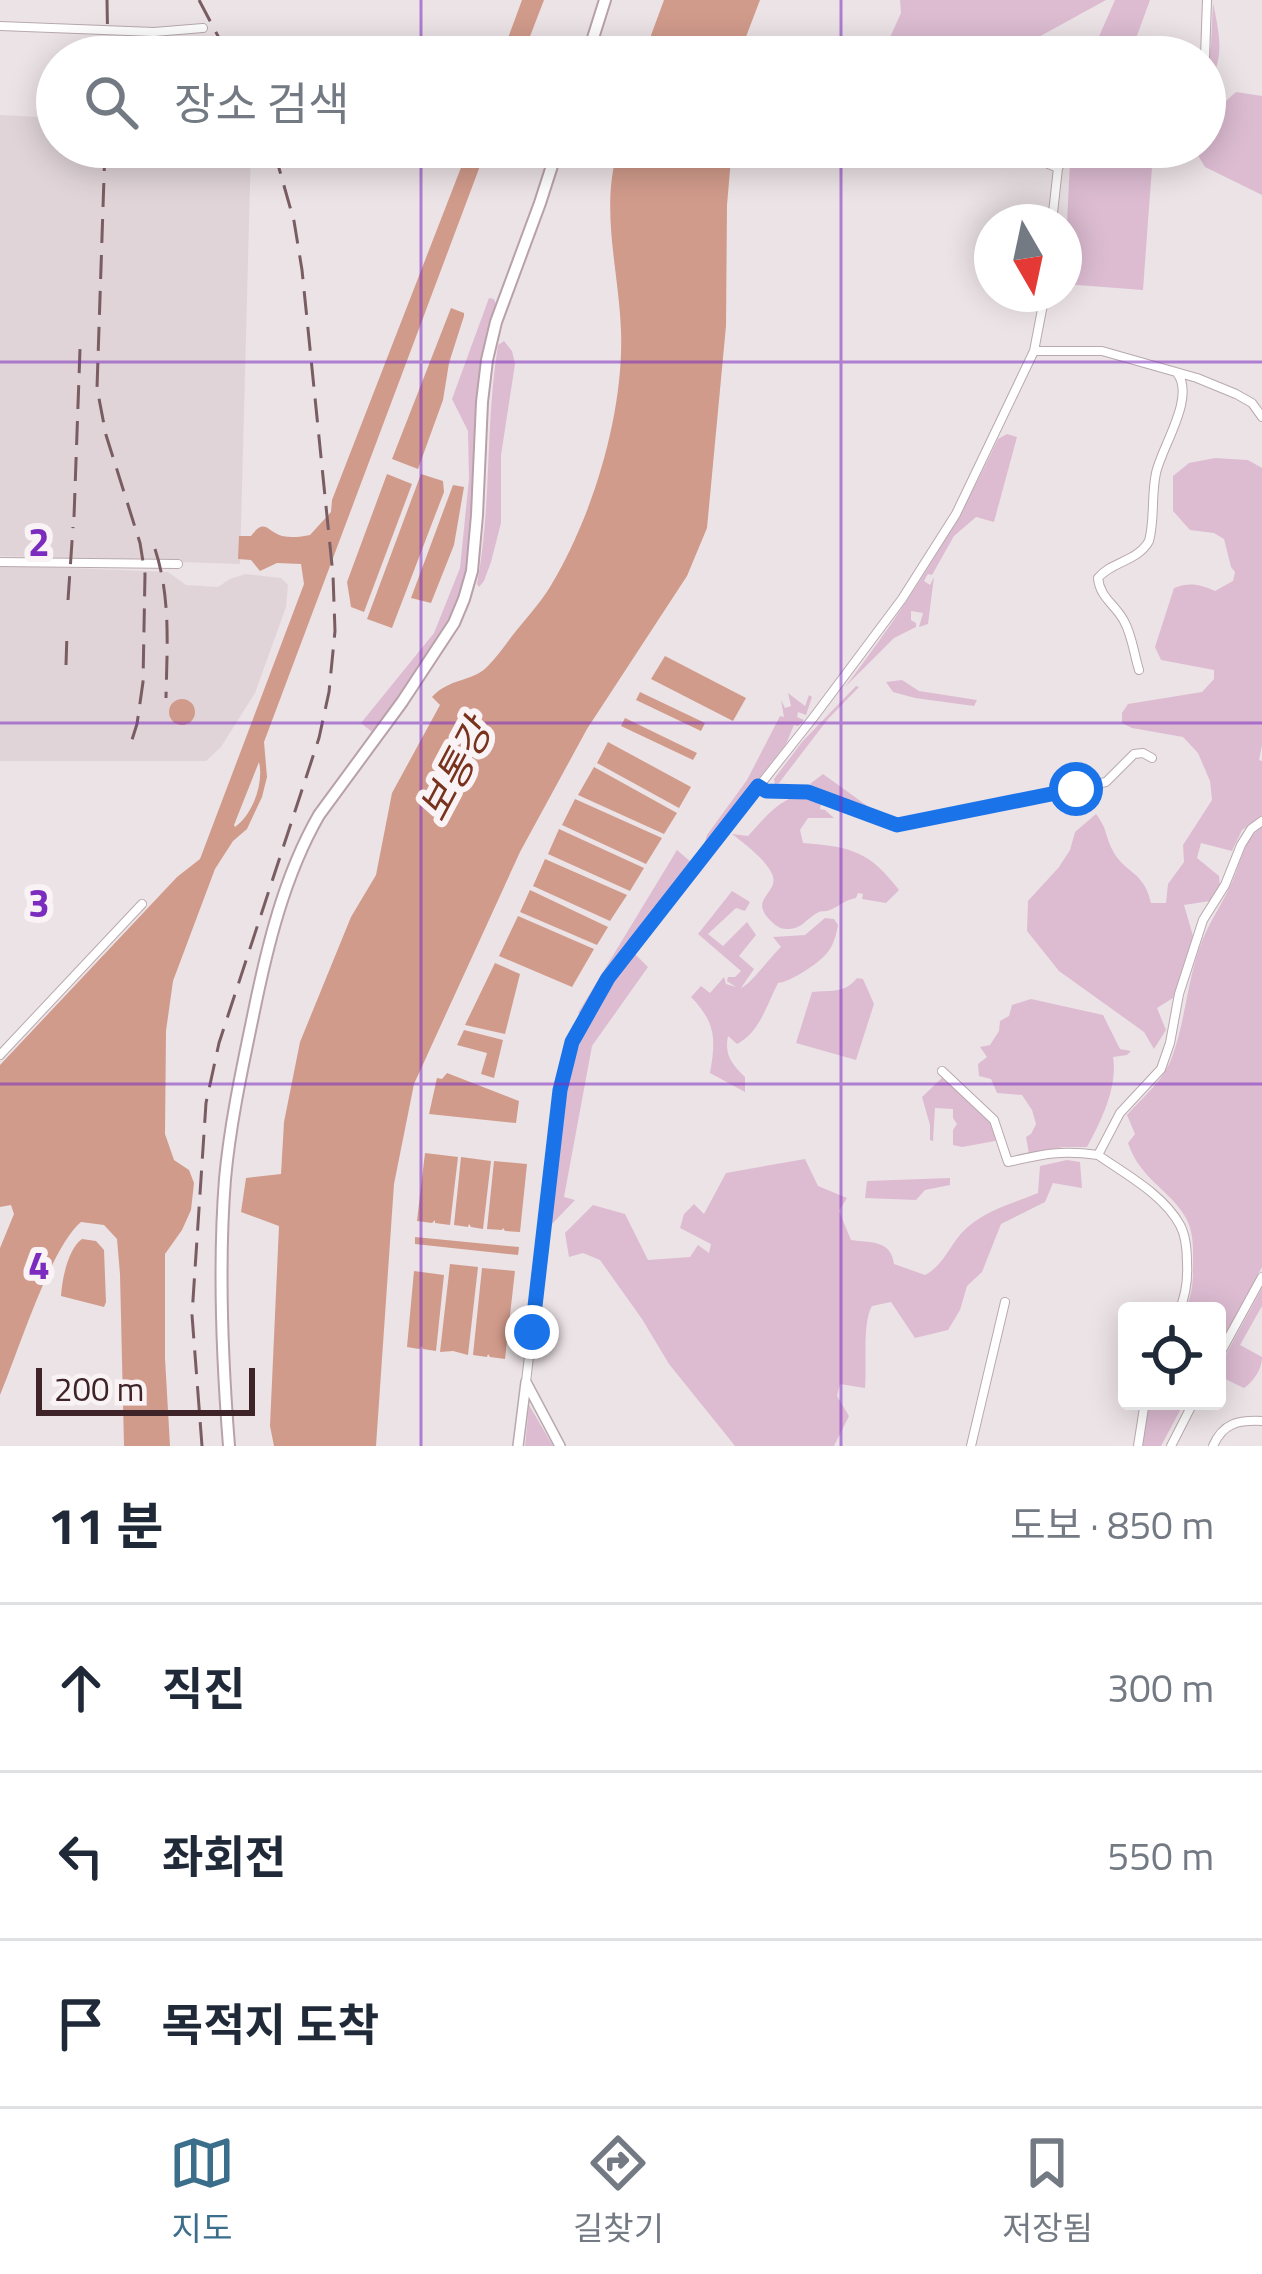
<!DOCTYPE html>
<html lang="ko">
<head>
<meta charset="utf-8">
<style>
  body { margin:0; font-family:"Titillium Web","Noto Sans KR",sans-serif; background:#f2f2f3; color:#1f2937 }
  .controls { position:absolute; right:36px; bottom:36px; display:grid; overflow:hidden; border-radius:12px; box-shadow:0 6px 30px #0003 }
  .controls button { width:108px; height:108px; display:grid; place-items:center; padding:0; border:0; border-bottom:3px solid #e0e1e3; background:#fff; color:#1f2937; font:60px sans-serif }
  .compass { position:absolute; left:974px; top:204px; width:108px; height:108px; border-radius:50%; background:#fff; box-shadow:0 6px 30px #0003; rotate:171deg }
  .scale { position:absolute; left:36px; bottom:30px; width:219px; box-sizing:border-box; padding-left:12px; border:6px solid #3e2328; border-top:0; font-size:33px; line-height:42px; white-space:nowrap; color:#3e2328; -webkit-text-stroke:9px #f9f3f6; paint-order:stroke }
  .stop { position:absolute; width:36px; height:36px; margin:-27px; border:9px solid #1a73e8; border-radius:50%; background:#fff }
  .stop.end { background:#1a73e8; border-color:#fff; box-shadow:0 3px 12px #0008 }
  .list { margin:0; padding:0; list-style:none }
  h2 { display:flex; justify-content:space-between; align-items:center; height:156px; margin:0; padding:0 48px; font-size:51px }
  h2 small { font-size:39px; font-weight:400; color:#747a83 }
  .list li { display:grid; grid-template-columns:78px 1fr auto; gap:36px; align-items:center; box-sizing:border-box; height:168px; padding:0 48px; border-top:3px solid #e0e1e3 }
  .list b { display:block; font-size:45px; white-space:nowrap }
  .list em { font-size:39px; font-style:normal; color:#747a83 }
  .icon { flex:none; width:66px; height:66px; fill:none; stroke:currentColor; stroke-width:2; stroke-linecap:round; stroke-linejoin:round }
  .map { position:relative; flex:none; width:1262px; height:1446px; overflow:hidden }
  .search { position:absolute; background:#fff; box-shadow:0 6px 30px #0003; left:36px; right:36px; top:36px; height:132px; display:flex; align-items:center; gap:30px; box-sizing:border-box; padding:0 42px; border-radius:66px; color:#747a83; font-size:45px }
  .sheet { height:660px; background:#fff }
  nav { display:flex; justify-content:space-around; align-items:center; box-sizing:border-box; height:168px; border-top:3px solid #e0e1e3; background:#fff; font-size:33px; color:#747a83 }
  nav a { display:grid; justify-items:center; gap:6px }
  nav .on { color:#3b6e8a }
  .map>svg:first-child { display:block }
  .built { fill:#e0d4d8 }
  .green { fill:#ddbcd2 }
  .water { fill:#d19b8b; fill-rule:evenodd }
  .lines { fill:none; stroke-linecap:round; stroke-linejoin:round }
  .minor-casing { stroke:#b8a9ad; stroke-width:10 }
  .tertiary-casing { stroke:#b8a9ad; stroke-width:12 }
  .secondary-casing { stroke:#b8a1a8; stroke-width:14 }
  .minor { stroke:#fff; stroke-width:8 }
  .tertiary { stroke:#fff; stroke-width:9 }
  .secondary { stroke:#fff; stroke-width:10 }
  .rail { stroke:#795d63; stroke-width:3; stroke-dasharray:24 12; stroke-linecap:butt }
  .route { stroke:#1a73e8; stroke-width:15 }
  .grid { fill:none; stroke:#7b2cbf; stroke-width:3; stroke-opacity:0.55 }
  .labels { text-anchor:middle; stroke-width:12; stroke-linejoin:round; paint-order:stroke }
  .water-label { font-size:39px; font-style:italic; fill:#79331d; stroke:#f9f3f6 }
  .grid-label { font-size:39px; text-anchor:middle; font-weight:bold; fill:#7b2cbf; stroke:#f9f3f6; stroke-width:12; stroke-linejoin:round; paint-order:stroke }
</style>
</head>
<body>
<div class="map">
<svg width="1262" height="1446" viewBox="0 0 1262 1446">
  <rect width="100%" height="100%" fill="#ece3e6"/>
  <path class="built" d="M 0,115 L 57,118 L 57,147 L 251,147 L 240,564 L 0,556 Z
    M 0,565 L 168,572 L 186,585 L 218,587 L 230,579 L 246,574 L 281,578 L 288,585 L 286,607 L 255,693 L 221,747 L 206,761 L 0,761 Z"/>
  <path class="green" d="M 900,0 L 1106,0 L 1035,39 L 1021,57 L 881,57 L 901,13 Z
    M 1115,0 L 1150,0 L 1135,41 L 1124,57 L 1090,57 Z
    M 1213,3 C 1222,46 1223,55 1206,96 L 1205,77 L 1211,45 Z
    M 1236,92 L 1262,96 L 1262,195 L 1205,167 L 1193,147 L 1205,147 L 1205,120 Z
    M 1070,162 L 1152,167 L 1143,290 L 1064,284 Z
    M 489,298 L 494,299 L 496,304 C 472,376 477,442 472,517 C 470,535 471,555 467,573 C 456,633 409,686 372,732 L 361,723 L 434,633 L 460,568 L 469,479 L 468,431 L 452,399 Z
    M 504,341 L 512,351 L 515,364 L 501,455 L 501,523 L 491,562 L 484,581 L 479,587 L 477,584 C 492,505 485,425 498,345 Z
    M 1007,434 L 1017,437 L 994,522 L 976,517 L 954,536 L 932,575 L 928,574 L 924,581 L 930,585 L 934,577 L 928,624 L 919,627 L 923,613 L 911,611 L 911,620 L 916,623 L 916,627 L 894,638 L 845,687 C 907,606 955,530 998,439 Z
    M 1215,458 L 1248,460 L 1262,468 L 1262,745 L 1259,760 L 1262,761 L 1262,816 L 1242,830 L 1232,851 L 1201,843 L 1197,858 L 1219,876 L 1220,887 L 1210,901 L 1184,905 L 1193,936 L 1173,998 L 1157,1008 L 1166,1030 L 1154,1049 L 1144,1032 L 1059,971 L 1027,931 L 1028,901 L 1059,867 L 1070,850 L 1075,832 L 1096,814 C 1107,828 1105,835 1112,849 C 1123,873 1144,870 1151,903 L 1166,903 L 1168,884 L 1184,862 L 1183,845 L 1212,800 L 1210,781 L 1198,753 L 1183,737 L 1132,728 L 1122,723 L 1122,713 L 1128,704 L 1202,692 L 1214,679 L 1214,670 L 1161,660 L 1155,647 L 1174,588 C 1189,582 1200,584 1215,591 L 1233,581 L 1235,572 L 1231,567 L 1224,539 L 1214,533 L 1190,530 L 1173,511 L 1173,476 L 1189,463 Z
    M 902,680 L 919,691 L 977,700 L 974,706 L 915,698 L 893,692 L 886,682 Z
    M 856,686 L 859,687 L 828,719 L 779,783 L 775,784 L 774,779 L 802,742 Z
    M 788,693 L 805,706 L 809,695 L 812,697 L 806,715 L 798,712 L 797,717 L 804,720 L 798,726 L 794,725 L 786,744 L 703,849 L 707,835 L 747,780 L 780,716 L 784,717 L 781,700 L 785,708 L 791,706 Z
    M 823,774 L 873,810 L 895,819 L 937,813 L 896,822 L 820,792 L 810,784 Z
    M 804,794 L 822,799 L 820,809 L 825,810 L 834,818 L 808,818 L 800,830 L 803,843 C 852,847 869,851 899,890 L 886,903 L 862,899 L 863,894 L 858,893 L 856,898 C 845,900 841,905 832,909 C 821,914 824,908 814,915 C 805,921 801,928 790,929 C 781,929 779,928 773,923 C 745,898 781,894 772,874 C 765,859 745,844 732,834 L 748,836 C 765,818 778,799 804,794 Z
    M 1262,826 L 1262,1267 L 1217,1351 L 1217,1311 L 1183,1311 C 1193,1298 1193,1281 1193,1265 C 1193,1249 1194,1233 1186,1218 C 1170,1190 1140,1179 1128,1143 L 1135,1134 L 1127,1115 C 1143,1097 1164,1080 1172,1057 C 1185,1022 1187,984 1199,949 C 1207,925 1222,905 1232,882 C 1241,862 1244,840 1262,826 Z
    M 677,850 L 692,863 L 625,949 L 582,1015 L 578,1013 Z
    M 732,891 L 750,902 L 745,911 L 736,908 L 708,934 L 723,946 L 747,922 L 756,935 L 739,956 L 754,969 L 741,988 C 752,983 770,957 781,947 L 773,937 L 805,935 L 825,918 L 834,919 L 838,925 C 836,935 834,945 827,953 C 818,964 790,982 778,983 C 766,1006 760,1032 737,1044 L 728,1036 C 724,1055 732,1064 745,1077 L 745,1092 L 710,1073 C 716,1039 716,1023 691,997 L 701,986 L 710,993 L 724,977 L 726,984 L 736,987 L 727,981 L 728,977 L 735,977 L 741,971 L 698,934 Z
    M 634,953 L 648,967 L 592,1046 L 564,1197 L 575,1200 L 552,1224 L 550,1219 C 554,1179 557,1137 564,1097 C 574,1043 601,996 634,953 Z
    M 857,978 L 863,979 L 874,1004 L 856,1060 L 796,1043 L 812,992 C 829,990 845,994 857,978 Z
    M 1031,999 L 1103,1015 L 1120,1049 L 1131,1051 L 1127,1055 L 1113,1057 C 1118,1087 1101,1121 1087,1147 L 1063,1147 L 1029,1154 L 1026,1137 L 1031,1134 L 1036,1124 L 1032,1110 L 1022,1095 L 997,1093 L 991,1079 L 979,1076 L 978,1064 L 987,1057 L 980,1047 L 990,1045 L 999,1031 L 1000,1021 L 1009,1016 L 1012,1005 Z
    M 943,1077 L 992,1124 L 998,1139 L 995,1141 L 962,1147 L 953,1145 L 953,1130 L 957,1124 L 953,1118 L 953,1109 L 935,1108 L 933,1141 L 930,1140 L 930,1125 L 922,1097 Z
    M 805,1159 L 818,1186 L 847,1198 L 839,1211 L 851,1240 C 872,1243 891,1240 894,1264 L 925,1275 C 946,1264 951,1240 969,1226 C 987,1210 1017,1202 1038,1193 L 1040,1166 L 1067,1160 L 1080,1162 L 1082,1188 L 1053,1183 L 1045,1202 L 1001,1224 L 982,1272 L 967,1286 L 960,1310 L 948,1330 L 915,1338 L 891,1302 L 872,1306 C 862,1323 867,1365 865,1388 L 840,1384 L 837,1396 L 849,1416 L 834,1446 L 735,1446 L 669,1364 L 642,1319 L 600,1260 L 583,1253 L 569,1257 L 565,1233 L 593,1205 L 625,1214 L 648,1260 L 690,1257 L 698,1245 L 709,1253 L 711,1244 L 680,1228 L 684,1214 L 694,1204 L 704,1214 L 726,1173 Z
    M 950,1178 L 950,1185 L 925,1190 L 916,1200 L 865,1198 L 867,1181 Z
    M 1262,1288 L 1262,1306 L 1240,1345 L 1262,1357 C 1262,1369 1254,1381 1244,1388 L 1217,1375 L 1217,1371 Z
    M 1149,1401 L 1185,1401 L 1161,1446 L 1142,1446 Z
    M 529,1405 L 553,1446 L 525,1446 Z"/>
  <path class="water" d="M 522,0 L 544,0 L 522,57 L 501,57 Z
    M 664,0 L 760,0 L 744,42 L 742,57 L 643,57 Z
    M 469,147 L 485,147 L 480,166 L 264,742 L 267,777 L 262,797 L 247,829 L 233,841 L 215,869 L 173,981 L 166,1031 L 165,1134 L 174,1160 L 189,1170 L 194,1183 L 191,1210 L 182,1230 L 165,1254 L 165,1358 L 170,1446 L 124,1446 L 120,1274 L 117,1239 L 104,1225 L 81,1222 C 50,1248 18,1353 0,1395 L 0,1248 L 14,1214 L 11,1205 L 0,1207 L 0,1065 L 177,877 L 200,859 L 304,584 L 301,564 L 277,563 L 260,571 L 251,560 L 238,559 L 239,536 L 251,536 C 265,517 267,532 282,536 C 291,538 301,537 310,535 L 331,512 L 332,500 ZM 259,762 C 264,783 253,814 235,827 L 234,825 Z
    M 619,147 L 732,147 L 727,205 L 726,326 L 707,528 L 687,576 L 587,729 L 520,852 L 414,1084 L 394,1184 L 376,1446 L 274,1446 L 270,1426 L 279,1226 L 241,1212 L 246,1178 L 281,1174 L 284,1122 L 300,1042 L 351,917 L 376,875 L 392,793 L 440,705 L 432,697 C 449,678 472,682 487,667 C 498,656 507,642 516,631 C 528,616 541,602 550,587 C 593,516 624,413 621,331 C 619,270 599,206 619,147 Z
    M 451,308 L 464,313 L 464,316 L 449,363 L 443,400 L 418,469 L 392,459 Z
    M 387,474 L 412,484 L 364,612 L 351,607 L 347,582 Z
    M 421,474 L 443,481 L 444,492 L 392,628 L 367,619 Z
    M 453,485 L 464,487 L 454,545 L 431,603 L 411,598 Z
    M 665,656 L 746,698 L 733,721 L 651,679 Z
    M 640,692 L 705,723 L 701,731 L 636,700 Z
    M169 712a13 13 0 1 1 26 0a13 13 0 1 1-26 0Z
    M 625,718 L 697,753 L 693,760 L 621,726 Z
    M 608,742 L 691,787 L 679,808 L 597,763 Z
    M 594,767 L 677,813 L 664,834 L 578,795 Z
    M 575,799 L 662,838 L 646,864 L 562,825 Z
    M 559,829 L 644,868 L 630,891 L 548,854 Z
    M 545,859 L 627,895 L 610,921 L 533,886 Z
    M 530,890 L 608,927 L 597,945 L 520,912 Z
    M 518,916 L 594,949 L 572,987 L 499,956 Z
    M 495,963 L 520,974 L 505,1034 L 465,1025 Z
    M 464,1030 L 503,1040 L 494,1078 L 481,1074 L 487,1053 L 457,1045 Z
    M 447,1073 L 519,1101 L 516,1123 L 429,1114 L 437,1078 L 442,1079 Z
    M 425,1153 L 458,1157 L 450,1225 L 435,1223 L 435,1220 L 432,1223 L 417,1221 Z
    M 461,1157 L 491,1161 L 483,1229 L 471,1227 L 469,1224 L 468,1227 L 454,1225 Z
    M 494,1161 L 527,1164 L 520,1232 L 505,1231 L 503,1228 L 502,1230 L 487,1229 Z
    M 415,1237 L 519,1247 L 518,1255 L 415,1244 Z
    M 82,1239 L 96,1241 L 104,1250 L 106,1302 L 104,1307 L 61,1296 C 62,1279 68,1249 82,1239 Z
    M 450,1264 L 478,1267 L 468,1355 L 453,1351 L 440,1352 Z
    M 482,1268 L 515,1271 L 505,1359 L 490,1357 L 488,1354 L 487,1357 L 473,1355 Z
    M 414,1271 L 444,1275 L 436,1351 L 423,1349 L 422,1346 L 419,1349 L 407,1347 Z"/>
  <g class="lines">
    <defs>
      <path id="minor" d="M 0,26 L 154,32 L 203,28
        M 1205,57 L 1207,0
        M 1007,147 L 1058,168 L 1072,147
        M 1052,222 L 1058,168
        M 1034,351 L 1102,351 L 1197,378 L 1236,394 L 1252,403 L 1262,417
        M 0,562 L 178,564
        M 1139,670 C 1134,654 1132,635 1124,621 C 1115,604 1100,598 1098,578 C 1112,561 1137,562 1149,541 C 1155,519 1151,496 1156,473 C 1162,446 1196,397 1177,373
        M 758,786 L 766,791 L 808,792 L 897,825 L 1106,782 L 1134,754 L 1143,753 L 1152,758
        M 0,1055 L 142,904
        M 942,1071 L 994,1120 L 1008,1162 C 1044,1154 1061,1150 1098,1155
        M 1179,1311 C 1186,1295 1188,1280 1187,1263 C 1187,1250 1186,1236 1180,1225 C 1163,1194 1125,1174 1098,1155 L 1120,1113 L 1161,1069 L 1170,1043 L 1179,994 L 1203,920 L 1225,885 L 1241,845 L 1251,829 L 1262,821
        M 1217,1359 L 1262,1277
        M 526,1382 L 560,1091 L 572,1042 L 607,978 L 813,718 L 902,599 L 956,514 L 1034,351 L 1045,294
        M 971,1446 L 1005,1302
        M 1138,1446 L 1145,1401
        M 1171,1446 L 1194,1401
        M 1213,1446 C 1223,1423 1238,1420 1262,1421"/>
      <path id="tertiary" d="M 526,1382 L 560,1446
        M 518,1446 L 526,1382"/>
      <path id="secondary" d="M 587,57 L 605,0
        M 229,1446 C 222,1358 218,1268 225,1179 C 230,1124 242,1069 253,1016 C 267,947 284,876 319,815 L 402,702 L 454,623 L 464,599 L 472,571 L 477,515 L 482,402 L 487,360 L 496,322 L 540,203 L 558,147"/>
    </defs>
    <use href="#minor" class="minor-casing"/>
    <use href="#tertiary" class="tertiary-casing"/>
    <use href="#secondary" class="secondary-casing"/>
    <use href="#minor" class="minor"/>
    <use href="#tertiary" class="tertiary"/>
    <use href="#secondary" class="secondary"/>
    <path class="rail" d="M 107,0 L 108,57
      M 199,0 L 229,57
      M 105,147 L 97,388 L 106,435 L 140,543 L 145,574 L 143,682 L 137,724 L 129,749
      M 74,517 L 80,349
      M 155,549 C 171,598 167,647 166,698
      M 68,600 L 73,527
      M 66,665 L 67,633
      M 202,1446 L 192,1315 L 206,1103 L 219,1043 L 319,738 L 329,692 L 335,631 L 333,575 L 302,270 L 294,221 L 273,147"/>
  </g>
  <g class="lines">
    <path class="route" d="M 532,1332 L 560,1090 L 572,1042 L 608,978 L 758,786 L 766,791 L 808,792 L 897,825 L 1076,789"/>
  </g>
  <path class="grid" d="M 421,0 L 421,57M 841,0 L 841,57M 421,147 L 421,1446M 841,147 L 841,1446M 0,362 L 1262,362M 0,723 L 1262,723M 0,1084 L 1262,1084"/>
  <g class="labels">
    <g class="water-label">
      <text transform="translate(455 770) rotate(-62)" y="14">보통강</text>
    </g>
  </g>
  <g class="grid-label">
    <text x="39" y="556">2</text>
    <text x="39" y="917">3</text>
    <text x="39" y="1279">4</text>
  </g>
</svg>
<div class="controls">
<button><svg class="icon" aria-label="locate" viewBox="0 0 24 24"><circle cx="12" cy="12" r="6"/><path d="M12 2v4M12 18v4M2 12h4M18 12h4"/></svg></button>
</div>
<svg class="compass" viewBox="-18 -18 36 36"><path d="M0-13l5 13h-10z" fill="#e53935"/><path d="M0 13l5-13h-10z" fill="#747a83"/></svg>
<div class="scale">200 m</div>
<div class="stop" style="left:1076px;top:789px"></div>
<div class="stop end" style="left:532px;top:1332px"></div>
<div class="search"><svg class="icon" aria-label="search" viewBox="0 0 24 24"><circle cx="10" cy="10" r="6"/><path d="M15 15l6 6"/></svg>장소 검색</div>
</div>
<section class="sheet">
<h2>11 분<small>도보 · 850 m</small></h2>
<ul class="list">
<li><svg class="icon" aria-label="ahead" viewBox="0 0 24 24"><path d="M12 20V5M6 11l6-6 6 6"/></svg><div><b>직진</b></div><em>300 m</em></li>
<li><svg class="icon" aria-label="left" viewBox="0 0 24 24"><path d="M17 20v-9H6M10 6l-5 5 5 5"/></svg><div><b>좌회전</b></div><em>550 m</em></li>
<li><svg class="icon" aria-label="arrive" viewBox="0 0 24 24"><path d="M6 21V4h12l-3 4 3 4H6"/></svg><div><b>목적지 도착</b></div></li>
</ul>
</section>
<nav>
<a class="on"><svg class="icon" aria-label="map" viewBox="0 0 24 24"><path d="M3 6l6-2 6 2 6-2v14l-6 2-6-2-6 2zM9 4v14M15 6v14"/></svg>지도</a>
<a><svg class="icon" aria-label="directions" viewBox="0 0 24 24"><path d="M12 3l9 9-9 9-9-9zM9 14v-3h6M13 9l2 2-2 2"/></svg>길찾기</a>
<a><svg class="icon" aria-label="saved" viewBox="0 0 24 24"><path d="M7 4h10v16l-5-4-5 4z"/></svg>저장됨</a>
</nav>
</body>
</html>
